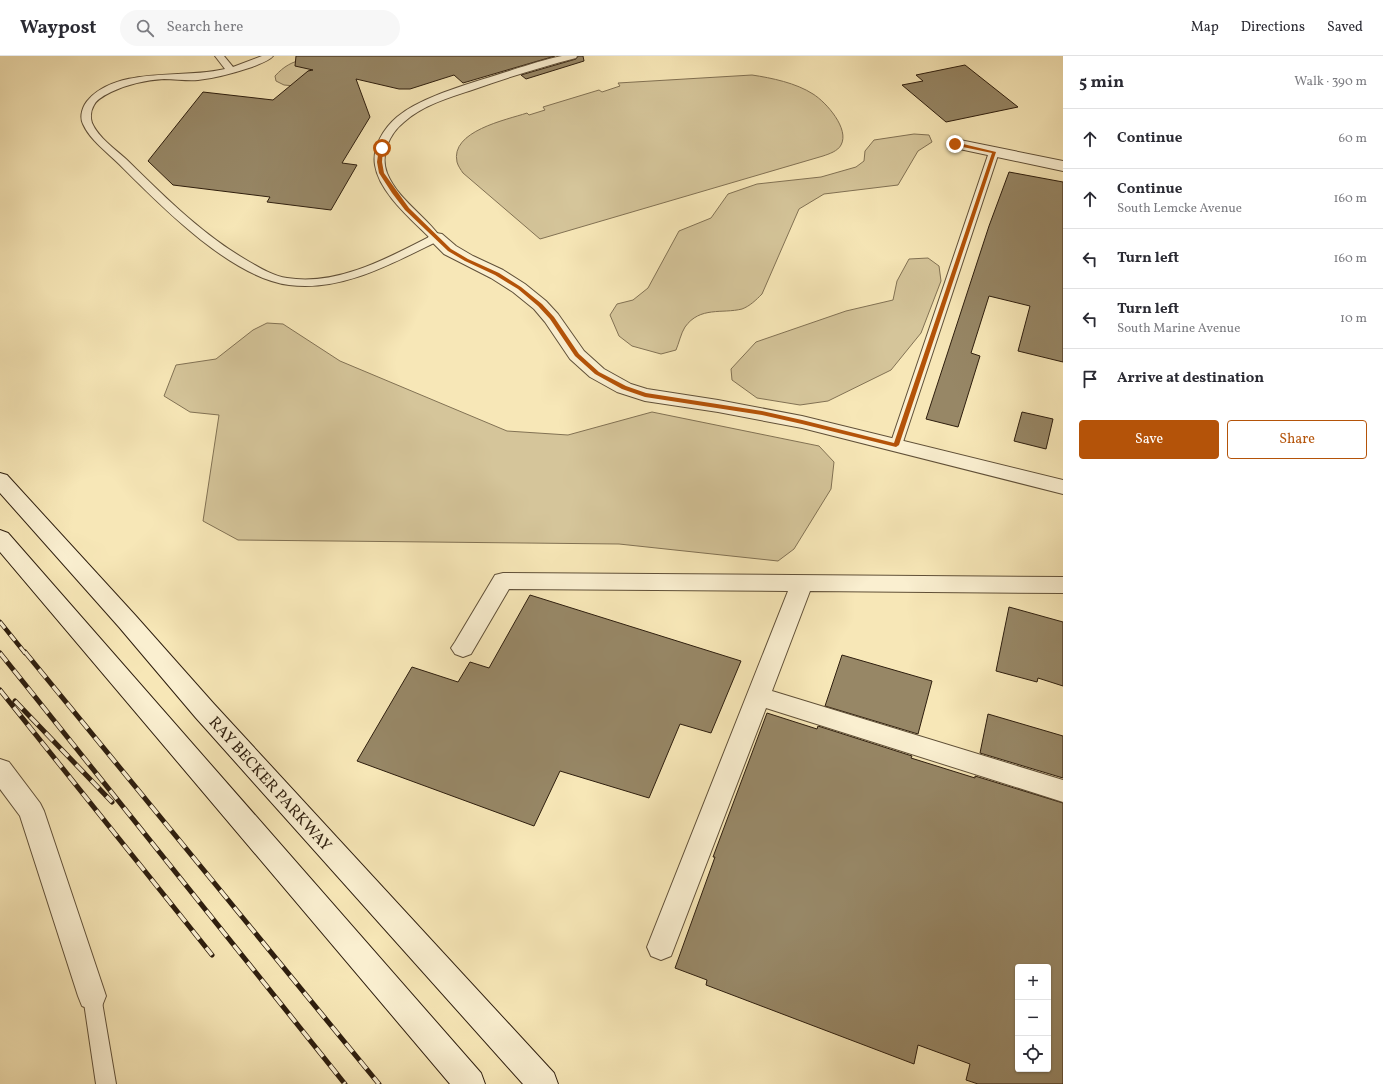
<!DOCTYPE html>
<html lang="en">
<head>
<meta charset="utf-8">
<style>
  body { margin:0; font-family:Vollkorn,serif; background:#f7f7f7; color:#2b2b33 }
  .controls { position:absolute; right:12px; bottom:12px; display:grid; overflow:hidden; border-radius:4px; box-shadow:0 1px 3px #0004 }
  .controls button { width:36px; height:36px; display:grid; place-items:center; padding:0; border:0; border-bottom:1px solid #e1e1e2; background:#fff; color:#2b2b33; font:20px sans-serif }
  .stop { position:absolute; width:12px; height:12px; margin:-9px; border:3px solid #b45309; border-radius:50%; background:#fff }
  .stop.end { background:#b45309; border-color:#fff; box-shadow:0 1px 4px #0008 }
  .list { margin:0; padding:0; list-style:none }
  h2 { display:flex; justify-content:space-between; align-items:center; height:52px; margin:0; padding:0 16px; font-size:17px }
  h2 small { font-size:13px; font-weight:400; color:#7c7c81 }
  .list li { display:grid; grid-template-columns:26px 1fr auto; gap:12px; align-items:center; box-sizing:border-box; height:60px; padding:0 16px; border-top:1px solid #e1e1e2 }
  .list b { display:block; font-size:15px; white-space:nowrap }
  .list p { margin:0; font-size:13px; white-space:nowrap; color:#7c7c81 }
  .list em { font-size:13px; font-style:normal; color:#7c7c81 }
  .actions { display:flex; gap:8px; padding:12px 16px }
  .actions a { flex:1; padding:9px 0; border:1px solid #b45309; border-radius:4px; text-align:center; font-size:14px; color:#b45309 }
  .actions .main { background:#b45309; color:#fff }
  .icon { flex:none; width:22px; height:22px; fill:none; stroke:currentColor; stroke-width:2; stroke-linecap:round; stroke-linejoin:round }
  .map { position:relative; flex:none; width:1063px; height:1028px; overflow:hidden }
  header { display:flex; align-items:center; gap:24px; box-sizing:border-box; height:56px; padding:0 20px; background:#fff; border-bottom:1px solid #e1e1e2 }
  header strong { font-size:19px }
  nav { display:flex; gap:22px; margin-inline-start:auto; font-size:14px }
  .search { width:280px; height:36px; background:#f7f7f7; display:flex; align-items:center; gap:10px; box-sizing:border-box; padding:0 14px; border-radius:22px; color:#7c7c81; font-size:15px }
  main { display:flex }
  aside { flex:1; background:#fff }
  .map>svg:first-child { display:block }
  .green { fill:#d5c59a; stroke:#827254 }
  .building { fill:#978766; stroke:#2e1e0e; fill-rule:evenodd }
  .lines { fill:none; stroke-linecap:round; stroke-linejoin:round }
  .lane-casing { stroke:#605038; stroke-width:2 }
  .street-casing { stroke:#605038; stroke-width:2 }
  .secondary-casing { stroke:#2e1e0e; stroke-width:2 }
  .lane { fill:#faefd0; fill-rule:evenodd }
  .street { fill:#faefd0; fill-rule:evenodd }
  .secondary { fill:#faefd0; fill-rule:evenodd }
  .rail-far1-casing { stroke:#2e1e0e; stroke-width:4.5 }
  .rail-casing { stroke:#2e1e0e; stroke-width:5 }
  .rail-far1 { stroke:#faefd0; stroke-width:3; stroke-dasharray:8; stroke-linecap:butt }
  .rail { stroke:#faefd0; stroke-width:3.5; stroke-dasharray:11; stroke-linecap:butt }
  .route { fill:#b45309 }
  .labels { text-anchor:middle; stroke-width:4; stroke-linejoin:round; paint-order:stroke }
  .street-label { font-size:16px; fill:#2e1e0e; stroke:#faefd0 }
</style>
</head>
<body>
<header>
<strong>Waypost</strong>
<div class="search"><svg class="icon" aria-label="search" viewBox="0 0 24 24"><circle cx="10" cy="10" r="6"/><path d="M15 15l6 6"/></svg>Search here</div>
<nav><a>Map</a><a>Directions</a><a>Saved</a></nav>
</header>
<main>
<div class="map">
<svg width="1063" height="1028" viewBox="0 0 1063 1028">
  <rect width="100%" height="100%" fill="#f7e7b7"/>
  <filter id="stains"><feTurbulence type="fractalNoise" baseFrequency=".005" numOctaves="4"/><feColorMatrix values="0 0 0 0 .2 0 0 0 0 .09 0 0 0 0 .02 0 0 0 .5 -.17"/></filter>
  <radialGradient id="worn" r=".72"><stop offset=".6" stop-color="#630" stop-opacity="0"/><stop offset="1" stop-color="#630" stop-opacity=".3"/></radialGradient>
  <path class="green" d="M 304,3 L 326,8 L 308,15 L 295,30 L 284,29 L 276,25 L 275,20 C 284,10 292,6 304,3 Z
    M 752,19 C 772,22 796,27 813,38 C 826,46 850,73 841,89 C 838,95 829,98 823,100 L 540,183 L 463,117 C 461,114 458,110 457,106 C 450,75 506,64 527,57 L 529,59 L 545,54 L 543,51 L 599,34 L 602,36 L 620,30 L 618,27 Z
    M 914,78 L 929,79 L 932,86 L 918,95 L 898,129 L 824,138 L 799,153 L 762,238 C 756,244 750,250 742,253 C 722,258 700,250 685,271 C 681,277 679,287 676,294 L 661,298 L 632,290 L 619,280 L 610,259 L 617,248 L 633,244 L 648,232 L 679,175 L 711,162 L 728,138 L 757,128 L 821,121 L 856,111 L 864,105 L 865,95 L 874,84 Z
    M 928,202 L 939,210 L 941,225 L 921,277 L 891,314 L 828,345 L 800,349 L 757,342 L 732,324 L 731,313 L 756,286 L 846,255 L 893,244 L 897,225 L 909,203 Z
    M 267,267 L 283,268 L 340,305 L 507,375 L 568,379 L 652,356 L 819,390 L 834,406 L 831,433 L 794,493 L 778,505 L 619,488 L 238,484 L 203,465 L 219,359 L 190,356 L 164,340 L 176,309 L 216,303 L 253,274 Z"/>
  <path class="building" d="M 296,0 L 555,0 L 463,27 L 454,19 L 410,33 L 399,33 L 356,23 L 370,61 L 342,107 L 357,109 L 331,154 L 267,146 L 270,141 L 173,129 L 148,105 L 203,36 L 273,44 L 308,15 L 313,14 L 295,10 Z
    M 578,0 L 583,0 L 584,5 L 526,23 L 521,19 L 576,3 Z
    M 965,9 L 1018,51 L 946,66 L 902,29 L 923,25 L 916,19 Z
    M 1009,116 L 1063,126 L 1063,306 L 1018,295 L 1030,250 L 989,240 L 971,297 L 980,300 L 958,371 L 926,363 L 989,170 Z
    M 1022,356 L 1053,363 L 1046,393 L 1014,385 Z
    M 530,539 L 741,605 L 711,677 L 680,668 L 649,742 L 560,715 L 534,770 L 357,705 L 412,611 L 458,626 L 470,606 L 489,612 Z
    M 1009,551 L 1063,566 L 1063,630 L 1038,622 L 1037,626 L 996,615 Z
    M 842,599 L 932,625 L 918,678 L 825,650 Z
    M 767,657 L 817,673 L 818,670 L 912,700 L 911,702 L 975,722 L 975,720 L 1063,747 L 1063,1028 L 978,1028 L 966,1024 L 970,1008 L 918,989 L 914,1008 L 706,929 L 707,924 L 675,912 L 715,801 L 713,801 ZM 1018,911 L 1048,911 L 1048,1013 L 1018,1013 Z
    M 988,658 L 1063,680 L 1063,722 L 980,697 Z"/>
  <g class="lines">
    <defs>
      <path id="lane" d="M 215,0 L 224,0 L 233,11 L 262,0 L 273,0 C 269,5 259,8 252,11 C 234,17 216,22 198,24 C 187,25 176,23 164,23 C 146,24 128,28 111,36 C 105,39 97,43 94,49 C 91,54 90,61 92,67 C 98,81 115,93 126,103 C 164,140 201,178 248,205 C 260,212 273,220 287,222 C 337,230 386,203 429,181 C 411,163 379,136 375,109 C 372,91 384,72 397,61 C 423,39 479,25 512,14 C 528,9 546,3 562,0 C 567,0 573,0 577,0 L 576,2 C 541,11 506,22 472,34 C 448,42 423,49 404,66 C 389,78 380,99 387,117 C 398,144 425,159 441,182 L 440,184 C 393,207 342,236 289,229 C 231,222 159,148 119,108 C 107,96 90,84 83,68 C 79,60 83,49 89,43 C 120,10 185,23 225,13 Z
        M 994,93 L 999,96 L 902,389 L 901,392 L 896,393 L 891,392 L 890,389 L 989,96 Z
        M 92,931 L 98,934 L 101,940 L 116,1028 L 96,1028 L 83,940 L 86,934 Z"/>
      <path id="street" d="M 955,83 L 1063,105 L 1063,115 L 950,91 L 947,88 L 950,85 Z
        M 436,177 L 442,178 L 456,190 L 473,200 L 503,214 L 525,228 L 546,245 L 558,258 L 584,295 L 604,313 L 631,328 L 647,333 L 718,344 L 802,360 L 1063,424 L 1063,438 L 802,372 L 718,356 L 645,345 L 617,336 L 590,321 L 570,303 L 545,266 L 534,253 L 513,236 L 491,222 L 444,198 L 428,182 L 430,178 Z
        M 503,517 L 1063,521 L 1063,537 L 810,535 L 772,635 L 1063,724 L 1063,746 L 766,652 L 671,900 L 661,904 L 651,900 L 647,891 L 788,535 L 509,533 L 471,598 L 463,601 L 455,598 L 451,592 L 455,586 L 495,519 Z
        M 0,703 L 9,706 L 40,747 L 44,755 L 106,940 L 102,950 L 92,954 L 82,950 L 78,940 L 20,760 L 0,733 Z"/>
      <path id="secondary" d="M 0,417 L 7,419 L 135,559 L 214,648 L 554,1017 L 558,1028 L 523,1028 L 196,662 L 119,571 L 0,437 Z
        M 0,474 L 8,477 L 481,1017 L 485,1028 L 450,1028 L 0,496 Z"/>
    </defs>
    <use href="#lane" class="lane-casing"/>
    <use href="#street" class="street-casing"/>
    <use href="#secondary" class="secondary-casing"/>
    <use href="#lane" class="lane"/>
    <use href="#street" class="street"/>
    <use href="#secondary" class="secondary"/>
    <defs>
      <path id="rail-far1" d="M 0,566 L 25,597"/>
      <path id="rail" d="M 25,596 L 379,1028
        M 0,597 L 345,1028
        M 0,634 L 212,899
        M 15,645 L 112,746"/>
    </defs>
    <use href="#rail-far1" class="rail-far1-casing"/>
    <use href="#rail" class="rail-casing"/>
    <use href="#rail-far1" class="rail-far1"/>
    <use href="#rail" class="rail"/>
  </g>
  <path class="route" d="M 955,86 L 996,96 L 899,389 L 896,391 L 802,368 L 762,359 L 645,341 L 622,333 L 595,318 L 575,300 L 550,263 L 538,250 L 518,233 L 495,219 L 465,205 L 448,195 L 405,154 L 392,137 L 379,117 L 377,106 L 379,92 L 383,92 L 382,106 L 384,117 L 409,152 L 451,193 L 468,203 L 499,217 L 521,231 L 542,248 L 554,261 L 579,298 L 599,316 L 626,330 L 646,337 L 762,355 L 802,364 L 894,387 L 992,97 L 953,89 Z"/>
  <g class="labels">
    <g class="street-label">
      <text transform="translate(271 727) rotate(48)" y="6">RAY BECKER PARKWAY</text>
    </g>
  </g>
  <rect width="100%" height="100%" filter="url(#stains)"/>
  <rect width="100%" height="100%" fill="url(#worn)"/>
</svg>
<div class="controls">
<button>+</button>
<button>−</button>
<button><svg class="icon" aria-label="locate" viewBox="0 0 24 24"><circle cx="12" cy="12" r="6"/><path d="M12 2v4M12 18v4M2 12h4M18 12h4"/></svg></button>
</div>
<div class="stop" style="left:382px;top:92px"></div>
<div class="stop end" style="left:955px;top:88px"></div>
</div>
<aside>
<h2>5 min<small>Walk · 390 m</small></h2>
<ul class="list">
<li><svg class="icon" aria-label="ahead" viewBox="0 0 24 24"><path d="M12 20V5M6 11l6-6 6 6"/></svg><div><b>Continue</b></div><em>60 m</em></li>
<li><svg class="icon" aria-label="ahead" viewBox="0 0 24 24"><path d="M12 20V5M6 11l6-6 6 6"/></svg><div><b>Continue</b><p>South Lemcke Avenue</p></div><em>160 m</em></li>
<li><svg class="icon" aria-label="left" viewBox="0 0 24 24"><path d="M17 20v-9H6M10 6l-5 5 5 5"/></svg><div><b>Turn left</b></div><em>160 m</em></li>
<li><svg class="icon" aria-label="left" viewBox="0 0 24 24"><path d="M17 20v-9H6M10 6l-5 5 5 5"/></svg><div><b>Turn left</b><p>South Marine Avenue</p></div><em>10 m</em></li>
<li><svg class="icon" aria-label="arrive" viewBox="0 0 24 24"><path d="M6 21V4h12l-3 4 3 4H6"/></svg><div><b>Arrive at destination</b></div></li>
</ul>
<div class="actions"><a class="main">Save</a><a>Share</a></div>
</aside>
</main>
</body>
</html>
